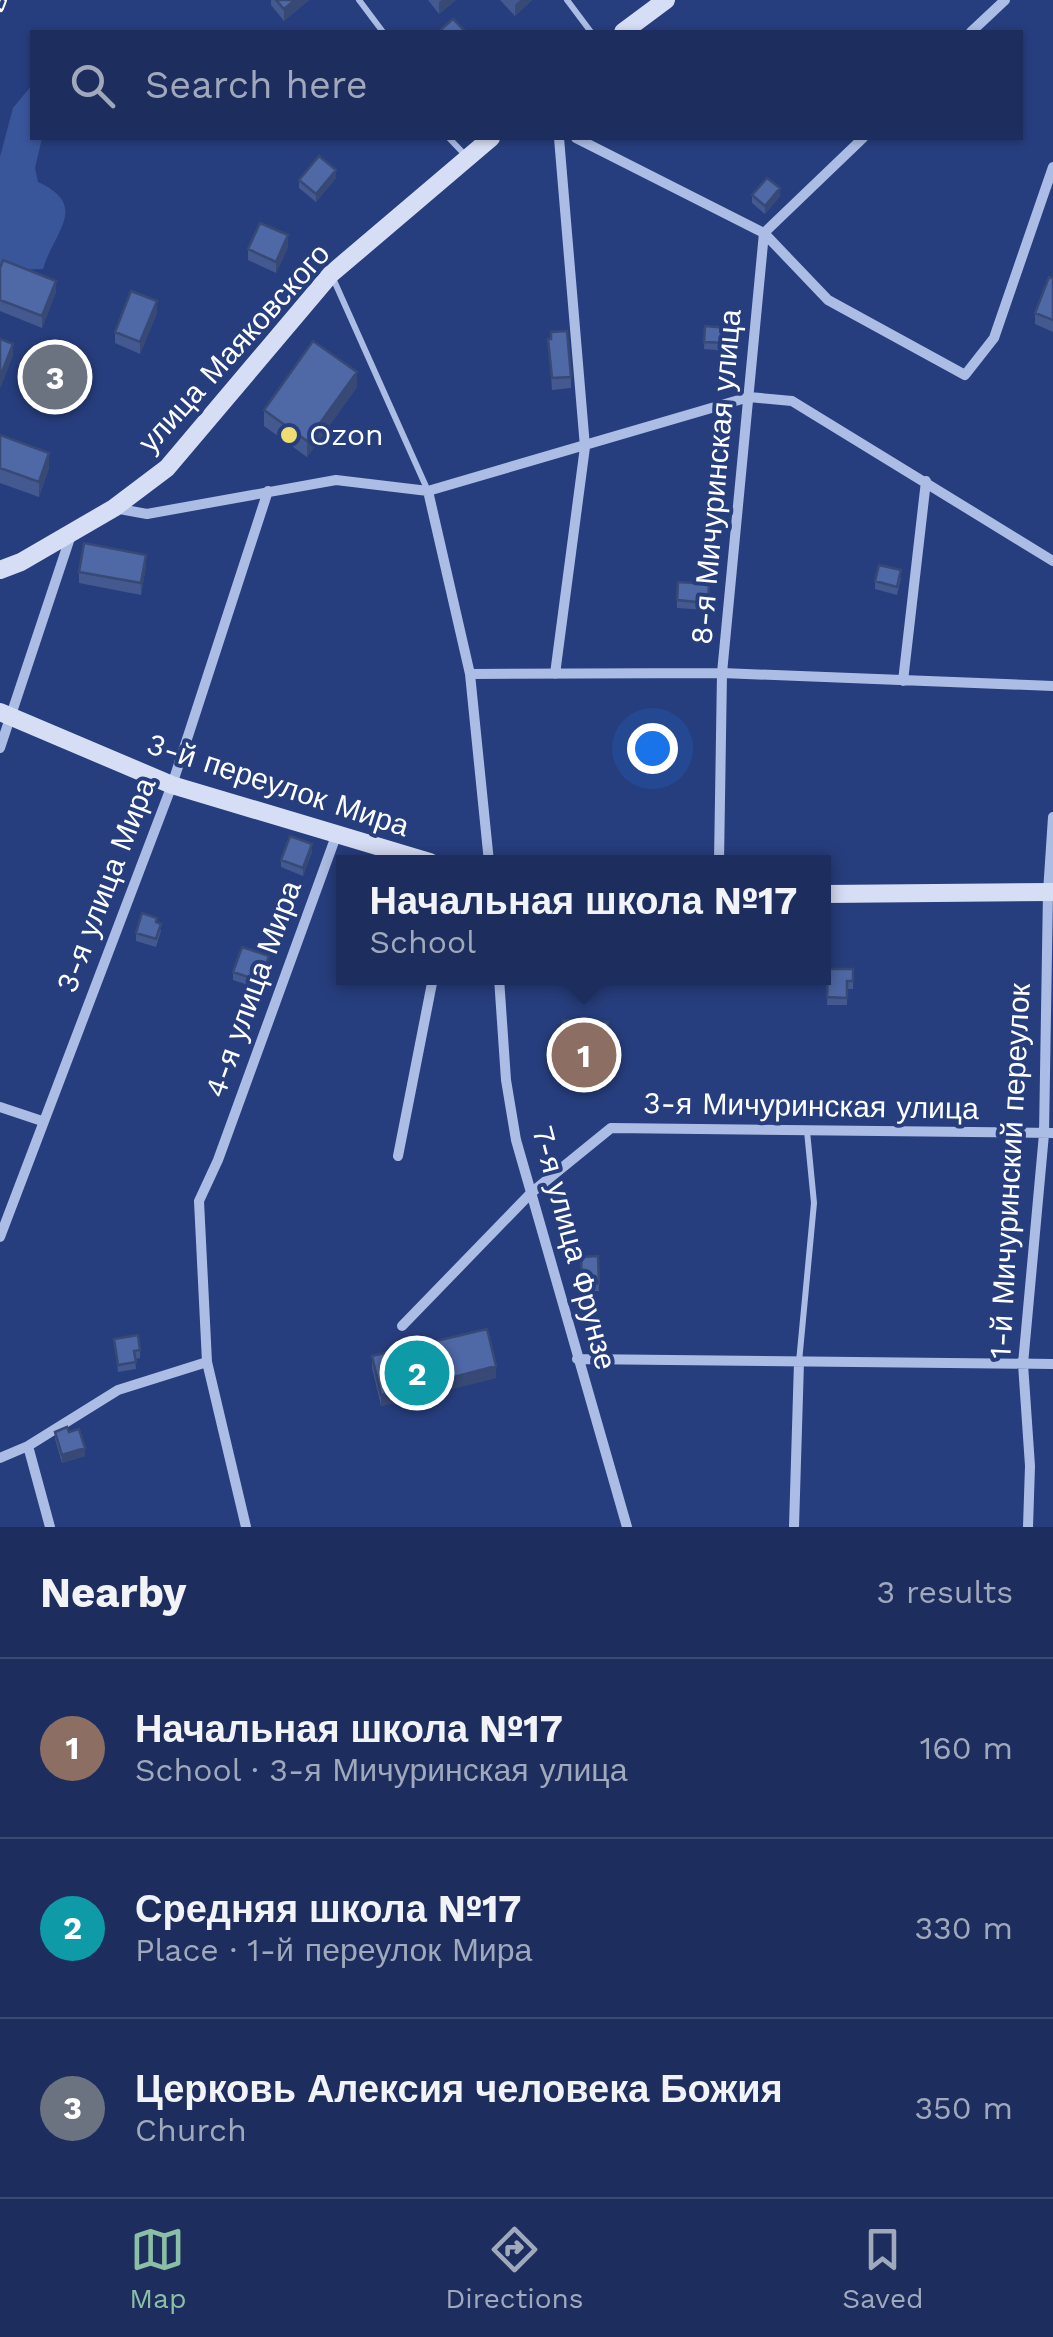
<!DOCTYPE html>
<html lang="en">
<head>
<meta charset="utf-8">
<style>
  body { margin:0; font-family:"Work Sans",sans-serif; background:#2a3a67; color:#f1f3f6 }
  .you { position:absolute; left:652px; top:748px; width:35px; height:35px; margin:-25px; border:8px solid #fff; border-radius:50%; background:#1a73e8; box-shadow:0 0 0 15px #1a73e833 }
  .badge { display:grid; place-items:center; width:65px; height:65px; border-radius:50%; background:#8abfa5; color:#fff; font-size:32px; font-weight:700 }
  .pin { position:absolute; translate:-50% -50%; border:5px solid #fff; box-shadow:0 2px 10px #0006 }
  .popup { position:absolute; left:336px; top:855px; width:495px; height:130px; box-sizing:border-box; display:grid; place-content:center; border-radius:0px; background:#1d2e5e; filter:drop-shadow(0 2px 8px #0005); font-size:32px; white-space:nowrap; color:#a0a8bc }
  .popup b { font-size:38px; color:#f1f3f6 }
  .popup::after { content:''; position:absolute; left:50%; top:100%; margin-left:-20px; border:20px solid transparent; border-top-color:#1d2e5e }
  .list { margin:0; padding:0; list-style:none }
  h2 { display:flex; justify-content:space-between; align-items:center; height:130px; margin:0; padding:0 40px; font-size:42px }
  h2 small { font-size:32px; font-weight:400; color:#a0a8bc }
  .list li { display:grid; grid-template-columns:65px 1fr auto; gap:30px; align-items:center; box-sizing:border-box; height:180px; padding:0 40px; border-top:2px solid #3b4a73 }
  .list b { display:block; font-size:38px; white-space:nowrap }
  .list p { margin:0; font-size:32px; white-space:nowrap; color:#a0a8bc }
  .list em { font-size:32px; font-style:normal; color:#a0a8bc }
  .icon { flex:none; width:55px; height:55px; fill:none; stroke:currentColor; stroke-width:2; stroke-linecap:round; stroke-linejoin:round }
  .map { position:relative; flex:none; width:1053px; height:1527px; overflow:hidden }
  .search { position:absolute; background:#1d2e5e; box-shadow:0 2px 8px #0004; left:30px; right:30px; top:30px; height:110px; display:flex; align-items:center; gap:25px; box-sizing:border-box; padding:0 35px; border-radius:0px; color:#a0a8bc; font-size:38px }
  .sheet { height:670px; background:#1d2e5e }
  nav { display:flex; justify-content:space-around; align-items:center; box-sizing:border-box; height:140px; border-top:2px solid #3b4a73; background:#1d2e5e; font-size:28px; color:#a0a8bc }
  nav a { display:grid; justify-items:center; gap:5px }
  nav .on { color:#8abfa5 }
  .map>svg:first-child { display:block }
  .green { fill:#3a569b }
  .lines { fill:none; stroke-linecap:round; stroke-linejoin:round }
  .lane { stroke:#acbde5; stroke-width:6 }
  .street { stroke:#acbde5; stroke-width:10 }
  .secondary { stroke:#d6def5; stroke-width:18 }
  .rail-casing { stroke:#fff; stroke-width:8 }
  .rail { stroke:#273e7e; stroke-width:4; stroke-dasharray:11; stroke-linecap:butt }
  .wall { fill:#44598f }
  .shaded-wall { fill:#374974 }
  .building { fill:#4f68a6; stroke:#374974; stroke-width:2.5 }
  .poi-dot { fill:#eede72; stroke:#273e7e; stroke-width:4 }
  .labels { text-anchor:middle; stroke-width:8; stroke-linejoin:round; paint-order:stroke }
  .street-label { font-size:30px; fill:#fff; stroke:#273e7e }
  .poi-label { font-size:30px; fill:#fff; stroke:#273e7e; text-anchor:start }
</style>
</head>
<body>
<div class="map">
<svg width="1053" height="1527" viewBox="0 0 1053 1527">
  <rect width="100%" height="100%" fill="#273e7e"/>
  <path class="green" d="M 32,85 L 32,138 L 42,138 L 35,168 L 38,182 C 90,206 54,231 43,269 L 0,270 L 0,157 L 13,108 Z"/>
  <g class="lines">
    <path class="lane" d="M 359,0 L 383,32
      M 567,0 L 591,32
      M 449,138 L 467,157
      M 332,276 L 428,491
      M 799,1362 L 814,1203 L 807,1131"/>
    <path class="street" d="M 971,32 L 1005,0
      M 576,138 L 764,233 L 828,300 L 965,375 L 994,338 L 1053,167
      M 428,491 L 470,674 L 489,862
      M 114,508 L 147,514 L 336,480 L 428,491 L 749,397 L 792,401 L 1053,561
      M 470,674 L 722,673 L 1053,686
      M 555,674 L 585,447 L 559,138
      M 903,681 L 926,481
      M 0,748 L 71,535
      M 719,862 L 722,673 L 764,233 L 863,138
      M 499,978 L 506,1080 L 516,1140 L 627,1527
      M 0,1107 L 42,1121
      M 398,1156 L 433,978
      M 0,1237 L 172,785 L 268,491
      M 402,1326 L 531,1193 L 611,1128 L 1053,1133
      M 577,1359 L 1053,1364
      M 28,1446 L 50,1527
      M 0,1458 L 28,1446 L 118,1390 L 207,1362
      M 246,1527 L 207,1362 L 199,1201 L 218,1160 L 336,836
      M 794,1527 L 799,1362
      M 1028,1527 L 1030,1466 L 1023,1364 L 1044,1134 L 1048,892 L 1053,817"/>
    <path class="secondary" d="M 623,32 L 666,0
      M 0,570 L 21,562 L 114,508 L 167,468 L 331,274 L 491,138
      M 0,712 L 172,785 L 430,862
      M 824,894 L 1053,892"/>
    <defs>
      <path id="rail" d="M 0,8 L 3,0"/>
    </defs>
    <use href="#rail" class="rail-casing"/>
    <use href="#rail" class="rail"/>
  </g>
  <path class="wall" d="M 271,0 L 309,0 L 284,21 L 271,5 Z
    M 428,0 L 456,0 L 439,14 Z
    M 500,0 L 532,0 L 515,16 Z
    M 336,178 L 316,202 L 299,188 L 299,180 Z
    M 752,195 L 780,196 L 765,214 L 752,203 Z
    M 288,247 L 276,273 L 248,260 L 248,249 Z
    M 0,268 L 56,292 L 42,328 L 0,311 Z
    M 1053,279 L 1053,332 L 1035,324 L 1035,313 Z
    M 157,313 L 140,354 L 115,343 L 115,332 Z
    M 705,326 L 729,328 L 728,351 L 704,349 Z
    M 548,339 L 571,377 L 571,388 L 552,390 Z
    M 30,368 L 80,374 L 72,396 L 30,380 Z
    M 357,387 L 307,457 L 264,426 L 264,410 Z
    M 0,435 L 49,468 L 39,497 L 0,483 Z
    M 146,566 L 141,595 L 79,583 L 79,572 Z
    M 901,578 L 897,595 L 875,589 L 875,581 Z
    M 709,584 L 708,610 L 677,608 L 677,600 Z
    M 312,852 L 303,876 L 281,867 L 281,860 Z
    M 157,922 L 161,931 L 156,947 L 136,941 L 136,933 Z
    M 269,964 L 260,989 L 233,980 L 233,972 Z
    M 828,969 L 853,969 L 853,989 L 847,989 L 847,1005 L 827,1005 Z
    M 563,1020 L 608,1022 L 605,1078 L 561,1076 Z
    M 598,1256 L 599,1291 L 582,1291 L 581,1257 Z
    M 114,1339 L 140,1350 L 140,1358 L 135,1359 L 136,1369 L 118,1372 Z
    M 372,1356 L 496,1378 L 427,1395 L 424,1383 L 403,1388 L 404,1401 L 381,1406 L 372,1368 Z
    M 55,1432 L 69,1432 L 85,1456 L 62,1463 L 55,1439 Z"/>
  <path class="shaded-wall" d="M 295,0 L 309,0 L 284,21 L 284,9 Z
    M 442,0 L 456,0 L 439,14 L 439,2 Z
    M 520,0 L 532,0 L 515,16 L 515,5 Z
    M 336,170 L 336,178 L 316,202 L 316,194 Z
    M 780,188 L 780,196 L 765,214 L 765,206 Z
    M 288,235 L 288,247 L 276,273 L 276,262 Z
    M 56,281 L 56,292 L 42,328 L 42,316 Z
    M 157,301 L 157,313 L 140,354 L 140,342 Z
    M 13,344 L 13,356 L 0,389 L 0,377 Z
    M 80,362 L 80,374 L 72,396 L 72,385 Z
    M 357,372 L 357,387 L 307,457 L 307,441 Z
    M 49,453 L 49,468 L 39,497 L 39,482 Z
    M 146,555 L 146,566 L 141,595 L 141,583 Z
    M 312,844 L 312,852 L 303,876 L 303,868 Z
    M 269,956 L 269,964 L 260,989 L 260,981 Z
    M 496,1366 L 496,1378 L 427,1395 L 427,1384 Z
    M 424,1371 L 424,1383 L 401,1388 L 401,1377 Z
    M 404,1390 L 404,1401 L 381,1406 L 381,1395 Z
    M 85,1448 L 85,1456 L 62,1463 L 62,1455 Z"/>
  <path class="building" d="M 276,0 L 295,0 L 284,9 Z
    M 453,19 L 466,32 L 438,32 Z
    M 319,156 L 336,170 L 316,194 L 299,180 Z
    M 767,178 L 780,188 L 765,206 L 752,195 Z
    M 260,223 L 288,235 L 276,262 L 248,249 Z
    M 3,260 L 56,281 L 42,316 L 0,300 L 0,268 Z
    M 1049,277 L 1053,279 L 1053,320 L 1035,313 Z
    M 131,291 L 157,301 L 140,342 L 115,332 Z
    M 705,326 L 729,328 L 728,343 L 704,342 Z
    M 567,331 L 571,377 L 552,378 L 548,339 L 551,339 L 551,332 Z
    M 0,339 L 13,344 L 0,377 Z
    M 313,341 L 357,372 L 307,441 L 264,410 Z
    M 38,346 L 80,362 L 72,385 L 30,368 Z
    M 0,435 L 49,453 L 39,482 L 0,468 Z
    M 84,543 L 146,555 L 141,583 L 79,572 Z
    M 879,565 L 901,570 L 897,587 L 875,581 Z
    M 678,582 L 709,584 L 708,603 L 677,600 Z
    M 290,836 L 312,844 L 303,868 L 281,860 Z
    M 142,913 L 157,918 L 156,922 L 161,924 L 156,939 L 136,933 Z
    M 242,947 L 269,956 L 260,981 L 233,972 Z
    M 828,969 L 853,969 L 853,981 L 847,981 L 847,998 L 827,997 Z
    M 563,1020 L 608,1022 L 605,1066 L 561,1064 Z
    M 598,1256 L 599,1283 L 582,1283 L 581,1257 Z
    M 487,1329 L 496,1366 L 427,1384 L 424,1371 L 401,1377 L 404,1390 L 381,1395 L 372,1356 Z
    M 138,1335 L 140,1350 L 134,1351 L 136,1362 L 118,1365 L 114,1339 Z
    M 67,1427 L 69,1432 L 79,1429 L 85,1448 L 62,1455 L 55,1432 Z"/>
  <circle class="poi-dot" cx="289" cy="435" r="10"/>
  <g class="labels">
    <g class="street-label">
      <text transform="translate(234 348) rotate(-48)" y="10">улица Маяковского</text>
      <text transform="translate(716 477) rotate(-85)" y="10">8-я Мичуринская улица</text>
      <text transform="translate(278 785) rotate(18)" y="10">3-й переулок Мира</text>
      <text transform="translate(106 885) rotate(-69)" y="10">3-я улица Мира</text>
      <text transform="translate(253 989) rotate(-70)" y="10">4-я улица Мира</text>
      <text transform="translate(811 1106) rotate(1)" y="10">3-я Мичуринская улица</text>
      <text transform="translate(1010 1171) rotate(-87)" y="10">1-й Мичуринский переулок</text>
      <text transform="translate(574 1248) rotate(75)" y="10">7-я улица Фрунзе</text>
    </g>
    <g class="poi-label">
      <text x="309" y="445">Ozon</text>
    </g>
  </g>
</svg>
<div class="you"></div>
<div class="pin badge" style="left:584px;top:1055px;background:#8d6e63">1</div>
<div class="popup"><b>Начальная школа №17</b>School</div>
<div class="pin badge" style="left:417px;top:1373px;background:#0f9aa8">2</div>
<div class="pin badge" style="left:55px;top:377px;background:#6b7280">3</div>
<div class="search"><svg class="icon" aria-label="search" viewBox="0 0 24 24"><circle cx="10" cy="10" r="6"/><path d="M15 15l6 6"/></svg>Search here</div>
</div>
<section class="sheet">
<h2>Nearby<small>3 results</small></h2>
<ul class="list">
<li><span class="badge" style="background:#8d6e63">1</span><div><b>Начальная школа №17</b><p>School · 3-я Мичуринская улица</p></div><em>160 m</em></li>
<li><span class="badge" style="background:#0f9aa8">2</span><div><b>Средняя школа №17</b><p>Place · 1-й переулок Мира</p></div><em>330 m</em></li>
<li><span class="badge" style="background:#6b7280">3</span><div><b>Церковь Алексия человека Божия</b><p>Church</p></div><em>350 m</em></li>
</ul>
</section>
<nav>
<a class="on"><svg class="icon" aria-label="map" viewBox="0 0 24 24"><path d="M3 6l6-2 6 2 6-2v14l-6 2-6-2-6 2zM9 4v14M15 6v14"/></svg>Map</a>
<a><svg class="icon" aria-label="directions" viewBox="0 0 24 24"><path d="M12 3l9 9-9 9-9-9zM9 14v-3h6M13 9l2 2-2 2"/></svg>Directions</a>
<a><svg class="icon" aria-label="saved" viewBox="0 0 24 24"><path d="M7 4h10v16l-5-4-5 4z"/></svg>Saved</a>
</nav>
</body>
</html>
